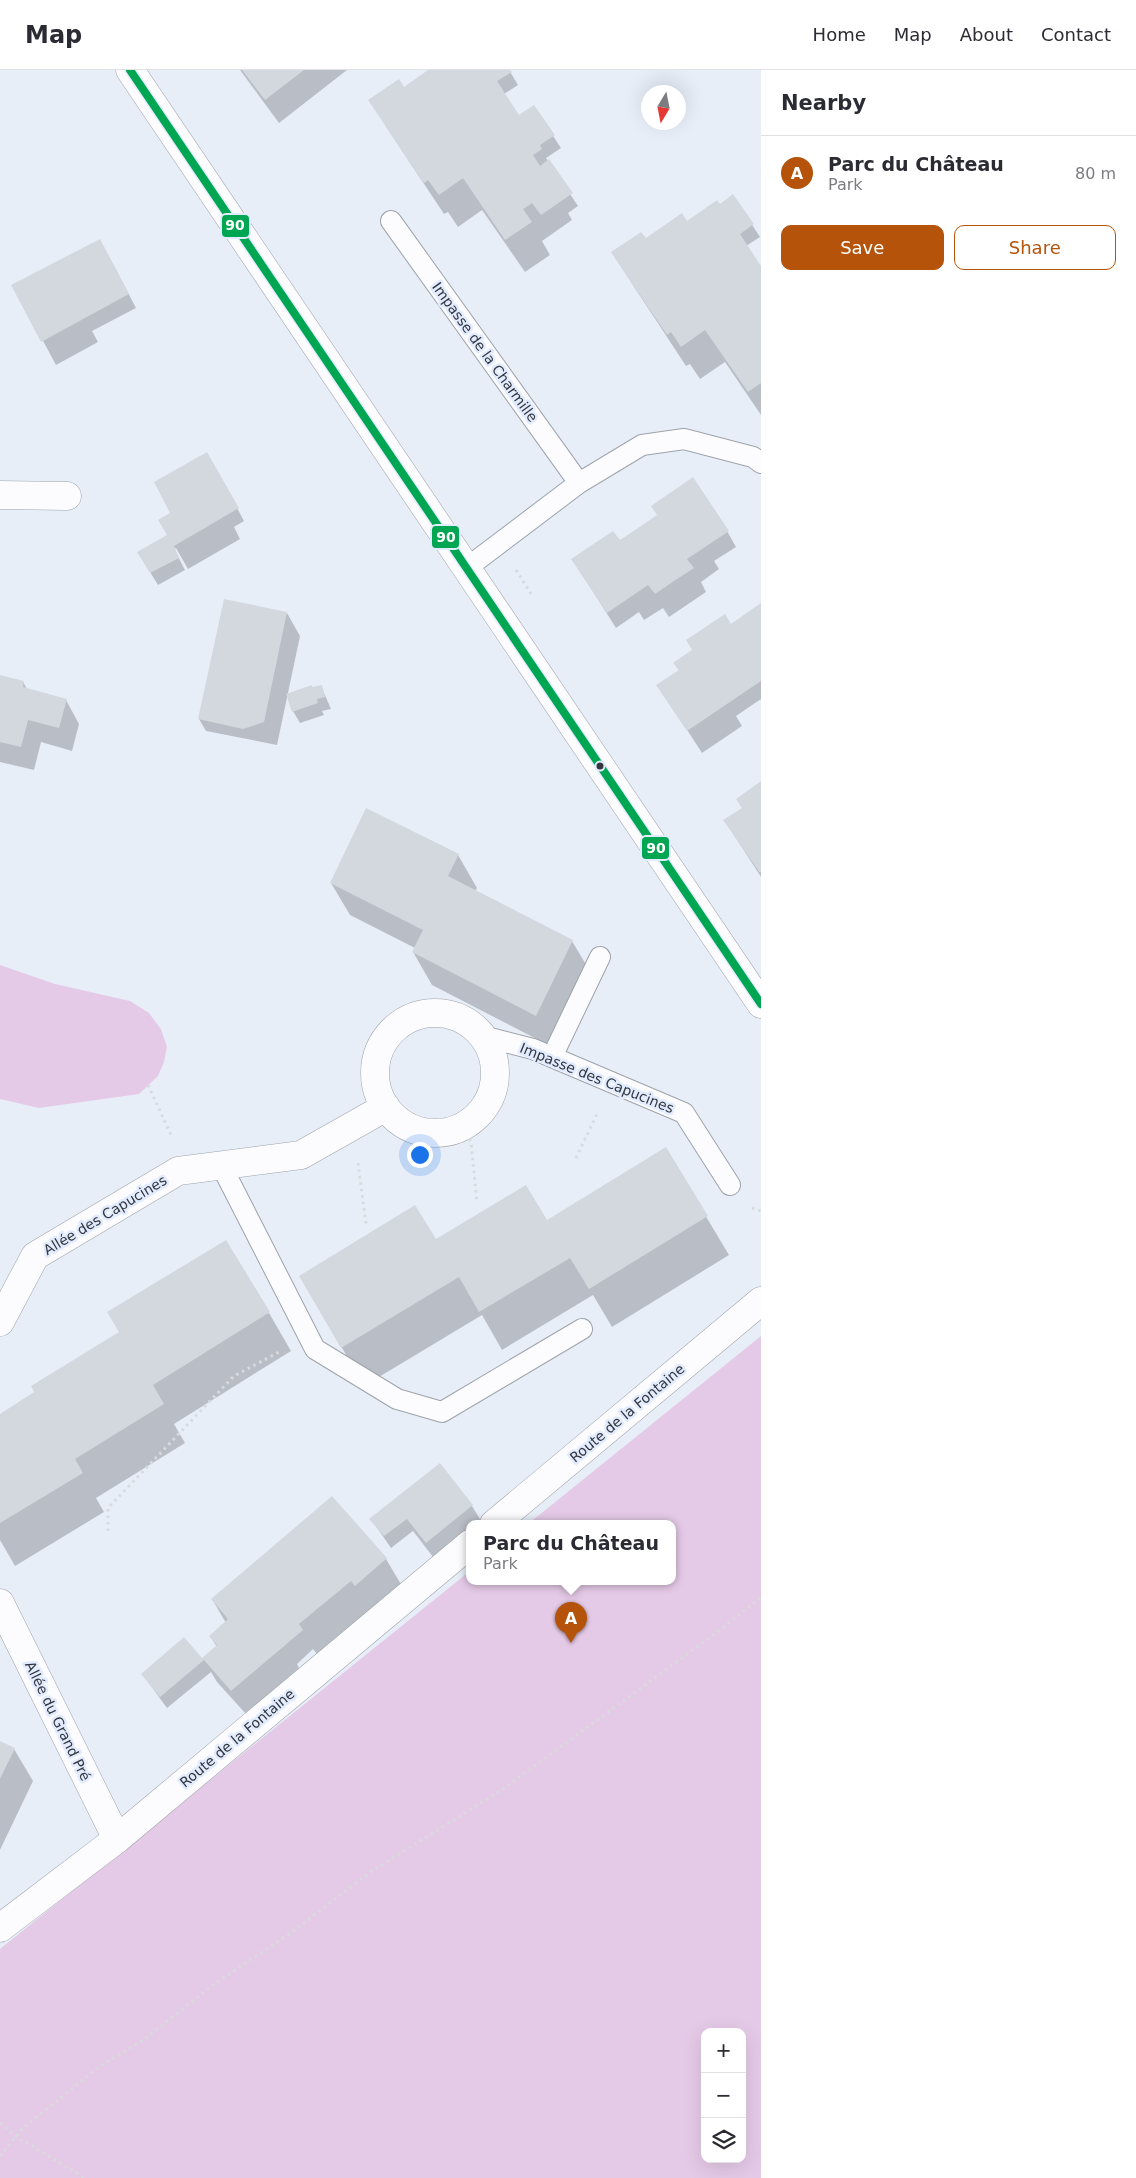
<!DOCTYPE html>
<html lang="en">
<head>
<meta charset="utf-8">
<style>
  body { margin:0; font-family:"DejaVu Sans",sans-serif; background:#f2f2f3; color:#2b2b33 }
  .controls { position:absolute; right:15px; bottom:15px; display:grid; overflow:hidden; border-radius:10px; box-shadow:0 5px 20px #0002 }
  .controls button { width:45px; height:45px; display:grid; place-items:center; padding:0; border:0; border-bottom:1px solid #e1e1e2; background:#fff; color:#2b2b33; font:25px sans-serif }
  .compass { position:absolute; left:641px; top:15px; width:45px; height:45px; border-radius:50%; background:#fff; box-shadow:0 5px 20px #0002; rotate:190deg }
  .you { position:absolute; left:419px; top:1084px; width:18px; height:18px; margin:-12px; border:4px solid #fff; border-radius:50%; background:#1a73e8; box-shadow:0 0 0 8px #1a73e833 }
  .badge { display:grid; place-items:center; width:32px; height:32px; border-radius:50%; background:#b45309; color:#fff; font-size:16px; font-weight:700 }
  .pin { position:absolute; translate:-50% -41px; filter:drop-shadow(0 1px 2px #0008) }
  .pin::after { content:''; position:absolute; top:26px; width:18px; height:15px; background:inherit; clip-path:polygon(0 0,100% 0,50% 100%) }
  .popup { position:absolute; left:466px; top:1450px; width:210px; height:65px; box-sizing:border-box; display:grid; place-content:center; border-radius:10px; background:#fff; filter:drop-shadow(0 1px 4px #0005); font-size:16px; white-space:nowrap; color:#7c7c81 }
  .popup b { font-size:19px; color:#2b2b33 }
  .popup::after { content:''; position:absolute; left:50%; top:100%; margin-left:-10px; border:10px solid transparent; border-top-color:#fff }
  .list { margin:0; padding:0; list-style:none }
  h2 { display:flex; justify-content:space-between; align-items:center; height:65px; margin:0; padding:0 20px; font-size:21px }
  h2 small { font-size:16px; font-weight:400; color:#7c7c81 }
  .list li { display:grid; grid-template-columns:32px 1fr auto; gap:15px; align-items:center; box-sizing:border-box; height:75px; padding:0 20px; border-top:1px solid #e1e1e2 }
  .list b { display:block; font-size:19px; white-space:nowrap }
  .list p { margin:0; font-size:16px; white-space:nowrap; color:#7c7c81 }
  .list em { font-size:16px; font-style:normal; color:#7c7c81 }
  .actions { display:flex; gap:10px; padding:15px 20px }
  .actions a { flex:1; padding:11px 0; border:1px solid #b45309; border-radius:10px; text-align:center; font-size:18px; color:#b45309 }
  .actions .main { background:#b45309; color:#fff }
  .icon { flex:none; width:28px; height:28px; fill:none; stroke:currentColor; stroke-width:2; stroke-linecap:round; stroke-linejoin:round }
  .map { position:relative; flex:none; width:761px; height:2108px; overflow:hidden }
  header { display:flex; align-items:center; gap:30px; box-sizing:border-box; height:70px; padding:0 25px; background:#fff; border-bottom:1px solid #e1e1e2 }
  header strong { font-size:24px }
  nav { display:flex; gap:28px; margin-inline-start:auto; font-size:18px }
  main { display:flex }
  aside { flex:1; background:#fff }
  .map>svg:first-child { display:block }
  .green { fill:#e5cae7; fill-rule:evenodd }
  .shadow { fill:#0003 }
  .building { fill:#d2d8de }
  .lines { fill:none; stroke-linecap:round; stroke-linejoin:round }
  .lane-casing { stroke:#9ea3aa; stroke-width:22 }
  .street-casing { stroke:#9ea3aa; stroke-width:29 }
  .path { stroke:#d9dadd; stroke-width:3; stroke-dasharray:2.5 4; stroke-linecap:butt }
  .lane { stroke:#fcfcfe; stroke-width:20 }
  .street { stroke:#fcfcfe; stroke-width:28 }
  .bus-1-casing { stroke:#e2ecfe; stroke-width:11 }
  .bus-1 { stroke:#00a651; stroke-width:8 }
  .bus-dot { fill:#32363d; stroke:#e2ecfe; stroke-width:2 }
  .labels { text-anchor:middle; stroke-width:5; stroke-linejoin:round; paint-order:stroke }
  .street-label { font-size:14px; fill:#32363d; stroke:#e2ecfe }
  .line-badge { stroke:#e2ecfe; stroke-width:2 }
  .badge-label { font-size:14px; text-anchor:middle; font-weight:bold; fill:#fff }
</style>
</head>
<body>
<header>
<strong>Map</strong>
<nav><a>Home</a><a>Map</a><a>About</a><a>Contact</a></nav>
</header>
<main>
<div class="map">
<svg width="761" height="2108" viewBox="0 0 761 2108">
  <rect width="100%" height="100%" fill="#e8eef8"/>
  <path class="green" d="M 0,895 L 55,914 L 130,931 L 149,943 L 161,959 L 167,977 L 164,992 L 158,1006 L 139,1024 L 39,1038 L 0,1029 Z
    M 761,1266 L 761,2108 L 0,2108 L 0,1879 L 470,1501 L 470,1512 L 672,1512 L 672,1454 L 528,1454 ZM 705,1962 L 742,1962 L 742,2089 L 705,2089 Z"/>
  <path class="shadow" d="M 240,0 L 347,0 L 279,53 Z
    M 430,0 L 509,0 L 518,15 L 504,24 L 519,47 L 534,37 L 561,78 L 546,88 L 578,136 L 568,143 L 572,150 L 542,171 L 550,185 L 525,202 L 482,140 L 458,157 L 448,142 L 444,144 L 385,55 L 403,19 Z
    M 733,126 L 760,167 L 746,176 L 761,198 L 761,345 L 725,292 L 700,309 L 690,294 L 686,296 L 612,183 L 646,170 L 691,159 Z
    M 113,194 L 136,238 L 92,261 L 98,272 L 56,295 L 13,215 Z
    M 235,434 L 244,451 L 234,457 L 240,469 L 188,499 L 176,478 L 174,479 L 185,500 L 158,515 L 145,494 Z
    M 727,461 L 736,477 L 714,491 L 719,499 L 701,512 L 706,522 L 669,547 L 663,538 L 644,550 L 639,542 L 616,558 L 573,490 L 623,478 Z
    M 761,534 L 761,629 L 736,646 L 742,656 L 702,683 L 658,615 L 679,601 L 675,593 Z
    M 287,543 L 300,566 L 277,675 L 206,661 L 199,649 Z
    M 0,606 L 23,612 L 27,619 L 66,630 L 79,654 L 72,681 L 41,672 L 34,700 L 0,692 Z
    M 321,616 L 331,639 L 322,641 L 324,645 L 300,653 L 293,641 Z
    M 761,713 L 761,807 L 725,751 L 743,739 Z
    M 458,785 L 477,818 L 475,821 L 572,871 L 591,903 L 554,978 L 432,915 L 413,882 L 415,878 L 350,845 L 331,813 Z
    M 665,1078 L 729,1185 L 612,1257 L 593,1225 L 502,1280 L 482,1245 L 364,1316 L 323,1245 L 435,1171 L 547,1152 Z
    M 269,1243 L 291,1281 L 174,1354 L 185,1373 L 96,1428 L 104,1442 L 15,1496 L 0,1470 L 0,1345 L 36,1323 Z
    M 332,1428 L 386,1489 L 405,1521 L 318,1585 L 313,1579 L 297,1594 L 299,1598 L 246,1644 L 217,1612 L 211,1602 L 167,1638 L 143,1605 L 202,1590 L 217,1577 L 210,1566 L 226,1553 L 212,1529 Z
    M 472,1436 L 483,1454 L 470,1454 L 470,1472 L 440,1496 L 413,1461 L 391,1478 L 371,1449 Z
    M 0,1672 L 14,1679 L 33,1711 L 0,1780 Z"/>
  <path class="building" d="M 242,0 L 304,0 L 265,30 Z
    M 428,0 L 510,0 L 512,2 L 497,11 L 519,45 L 534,35 L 555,65 L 540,75 L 542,79 L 533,85 L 540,96 L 549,89 L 573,123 L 541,145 L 532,133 L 523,139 L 532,152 L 505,170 L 463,108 L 439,125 L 428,110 L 424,113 L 368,30 L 399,9 L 404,17 Z
    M 733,124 L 754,154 L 740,164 L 761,196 L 761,313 L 748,322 L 705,260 L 681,277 L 671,262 L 667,265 L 611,182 L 641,162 L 646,168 L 682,143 L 687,151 L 717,130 L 720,134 Z
    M 100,169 L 129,224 L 41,272 L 11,215 Z
    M 207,382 L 239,438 L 174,476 L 179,488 L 150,503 L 137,482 L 167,465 L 158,450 L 170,443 L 154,412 Z
    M 693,407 L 729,461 L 687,489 L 694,498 L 674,511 L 655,524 L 648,515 L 607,543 L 571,489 L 613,461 L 620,470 L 638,458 L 657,445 L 651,436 Z
    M 224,529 L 287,542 L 264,652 L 243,659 L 198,649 Z
    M 761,533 L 761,611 L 687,661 L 656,615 L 679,600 L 673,593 L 692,580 L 686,570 L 725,544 L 731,554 Z
    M 0,605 L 24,611 L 23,617 L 67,629 L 59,658 L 28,650 L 21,677 L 0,672 Z
    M 312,615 L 312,617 L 322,615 L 325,627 L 317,629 L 318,633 L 292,642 L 286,624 Z
    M 761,711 L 761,802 L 760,803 L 723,750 L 742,738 L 736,729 Z
    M 366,738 L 459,784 L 448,806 L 573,870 L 536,946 L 412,882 L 423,860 L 330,813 Z
    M 666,1077 L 708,1146 L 589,1219 L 570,1188 L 479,1242 L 459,1207 L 341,1278 L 299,1206 L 415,1135 L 436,1169 L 526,1115 L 547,1150 Z
    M 226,1170 L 270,1242 L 153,1315 L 164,1334 L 75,1389 L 83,1403 L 0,1453 L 0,1344 L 34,1322 L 31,1316 L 119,1262 L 107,1242 Z
    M 440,1393 L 473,1435 L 426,1473 L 407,1449 L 384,1466 L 369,1449 Z
    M 332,1426 L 387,1488 L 355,1516 L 351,1511 L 299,1554 L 303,1560 L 231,1621 L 204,1590 L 160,1627 L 141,1604 L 184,1567 L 202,1588 L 217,1575 L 209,1566 L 228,1549 L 211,1529 Z
    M 0,1671 L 15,1678 L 0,1709 Z"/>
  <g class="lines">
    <defs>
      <path id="lane" d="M 391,151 L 579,413
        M 468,497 L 579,413 L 642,375 L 684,369 L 753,387 L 761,393
        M 486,967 L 533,979 L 684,1043 L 730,1115
        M 552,987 L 600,887
        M 222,1097 L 315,1279 L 397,1329 L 442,1342 L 582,1259"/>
      <path id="street" d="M 130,0 L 761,934
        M 0,425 L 67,426
        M375 1003a60 60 0 1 1 120 0a60 60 0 1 1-120 0Z
        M 0,1252 L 35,1186 L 178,1101 L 301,1085 L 386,1037
        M 494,1454 L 761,1231
        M 0,1533 L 117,1769
        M 0,1858 L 117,1769 L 470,1474"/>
    </defs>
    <use href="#lane" class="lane-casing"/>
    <use href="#street" class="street-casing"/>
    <path class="path" d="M 516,500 L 531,524
      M 148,1015 L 172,1067
      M 462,1058 L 471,1072 L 477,1133
      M 576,1088 L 598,1042
      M 358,1093 L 366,1154
      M 752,1138 L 761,1141
      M 108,1461 L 108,1438 L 234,1306 L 281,1281
      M 0,2053 L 15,2066 L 85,2108
      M 0,2086 L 22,2059 L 100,1996 L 142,1971 L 213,1915 L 293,1861 L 372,1801 L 503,1719 L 720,1560 L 761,1527"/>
    <use href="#lane" class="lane"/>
    <use href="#street" class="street"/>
    <defs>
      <path id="bus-1" d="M 130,0 L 761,934"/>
    </defs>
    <use href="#bus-1" class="bus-1-casing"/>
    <use href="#bus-1" class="bus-1"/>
  </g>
  <circle class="bus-dot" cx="600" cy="696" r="4.5"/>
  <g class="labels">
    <g class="street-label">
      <text transform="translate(485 282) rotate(54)" y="5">Impasse de la Charmille</text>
      <text transform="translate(597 1008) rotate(22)" y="5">Impasse des Capucines</text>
      <text transform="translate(105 1145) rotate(-31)" y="5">Allée des Capucines</text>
      <text transform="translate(627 1343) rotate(-40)" y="5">Route de la Fontaine</text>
      <text transform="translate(58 1651) rotate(64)" y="5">Allée du Grand Pré</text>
      <text transform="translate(237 1668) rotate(-40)" y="5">Route de la Fontaine</text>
    </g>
  </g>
  <g class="line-badge">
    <rect x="221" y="144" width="29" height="24" rx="5" fill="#00a651"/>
    <rect x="431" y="455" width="29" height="24" rx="5" fill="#00a651"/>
    <rect x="641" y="766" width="29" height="24" rx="5" fill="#00a651"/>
  </g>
  <g class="badge-label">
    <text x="235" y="160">90</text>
    <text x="446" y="472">90</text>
    <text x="656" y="783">90</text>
  </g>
</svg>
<div class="controls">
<button>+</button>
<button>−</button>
<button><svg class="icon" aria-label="layers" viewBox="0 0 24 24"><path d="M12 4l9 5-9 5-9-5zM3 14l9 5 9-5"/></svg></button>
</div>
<svg class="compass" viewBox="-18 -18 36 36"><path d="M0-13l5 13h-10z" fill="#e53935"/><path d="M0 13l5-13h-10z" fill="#7c7c81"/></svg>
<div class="you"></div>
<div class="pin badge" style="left:571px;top:1573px">A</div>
<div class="popup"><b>Parc du Château</b>Park</div>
</div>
<aside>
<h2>Nearby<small></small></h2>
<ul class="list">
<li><span class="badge">A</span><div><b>Parc du Château</b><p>Park</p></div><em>80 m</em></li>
</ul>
<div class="actions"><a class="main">Save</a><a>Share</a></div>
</aside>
</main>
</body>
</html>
